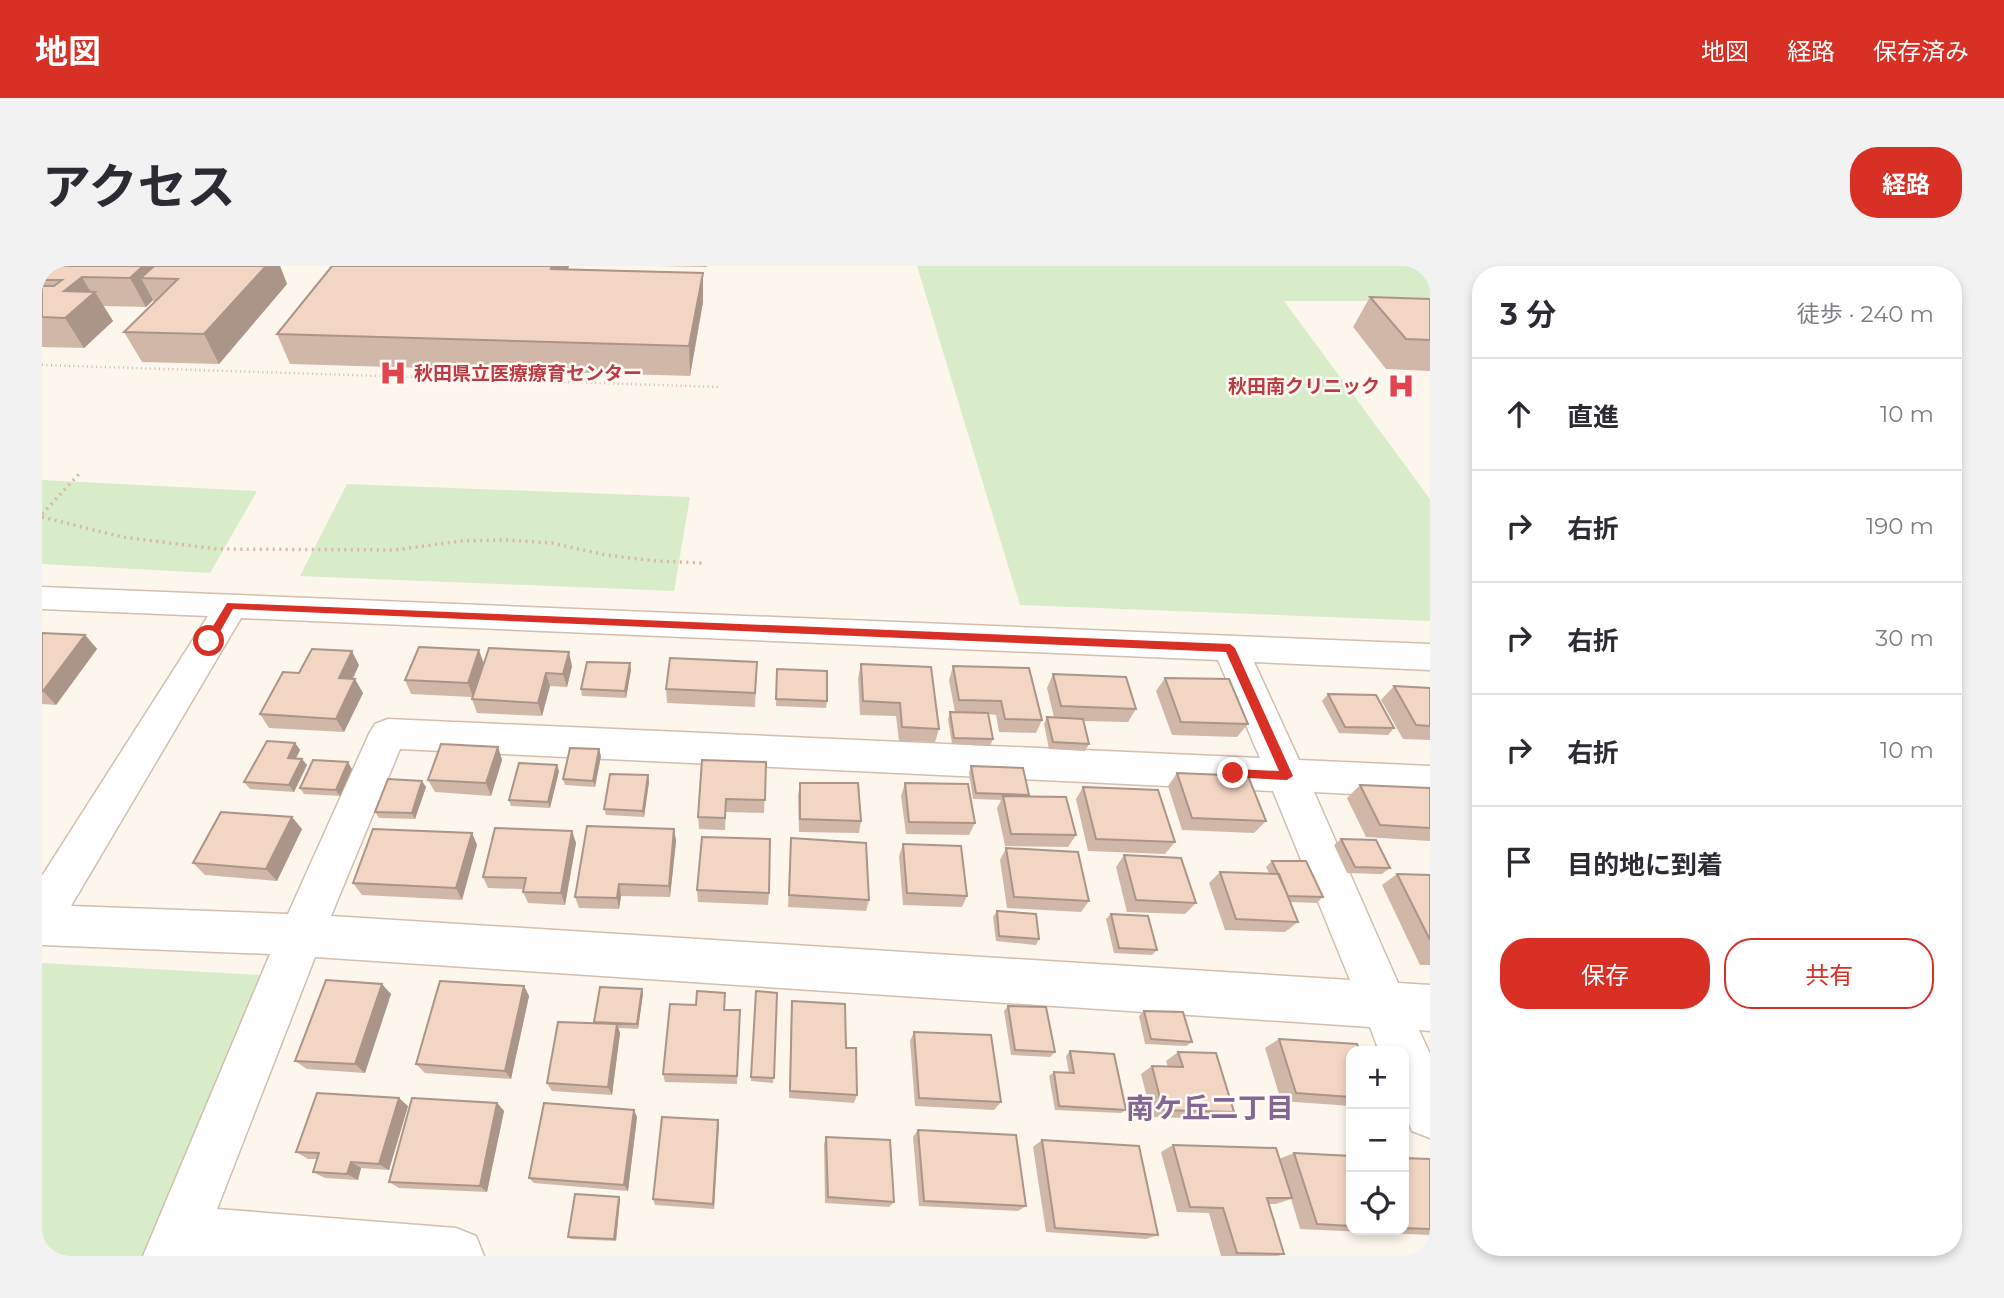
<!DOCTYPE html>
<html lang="ja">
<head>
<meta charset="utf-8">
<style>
  body { margin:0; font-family:Montserrat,"Noto Sans JP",sans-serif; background:#f2f2f3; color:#2b2b33 }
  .controls { position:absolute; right:21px; bottom:21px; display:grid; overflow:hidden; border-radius:14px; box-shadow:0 4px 10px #0003 }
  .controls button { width:63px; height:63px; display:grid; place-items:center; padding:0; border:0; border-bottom:2px solid #e1e1e2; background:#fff; color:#2b2b33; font:35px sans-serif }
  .stop { position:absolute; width:21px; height:21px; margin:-16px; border:5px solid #d93025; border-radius:50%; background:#fff }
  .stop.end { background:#d93025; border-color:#fff; box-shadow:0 2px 7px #0008 }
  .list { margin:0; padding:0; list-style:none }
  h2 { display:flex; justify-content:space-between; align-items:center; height:91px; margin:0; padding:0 28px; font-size:30px }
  h2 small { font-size:23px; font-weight:400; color:#7c7c81 }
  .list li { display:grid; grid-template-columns:46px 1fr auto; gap:21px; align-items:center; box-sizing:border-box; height:112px; padding:0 28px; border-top:2px solid #e1e1e2 }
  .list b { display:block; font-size:26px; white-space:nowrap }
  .list em { font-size:23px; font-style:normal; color:#7c7c81 }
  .actions { display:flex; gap:14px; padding:21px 28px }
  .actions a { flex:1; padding:16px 0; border:2px solid #d93025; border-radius:28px; text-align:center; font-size:24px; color:#d93025 }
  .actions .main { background:#d93025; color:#fff }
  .icon { flex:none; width:38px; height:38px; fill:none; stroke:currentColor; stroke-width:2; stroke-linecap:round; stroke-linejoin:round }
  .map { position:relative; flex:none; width:1388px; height:990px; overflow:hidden; border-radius:28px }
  header { display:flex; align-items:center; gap:42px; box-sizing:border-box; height:98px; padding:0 35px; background:#d93025; color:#fff }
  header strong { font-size:33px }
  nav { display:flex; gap:38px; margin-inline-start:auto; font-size:24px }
  .intro { display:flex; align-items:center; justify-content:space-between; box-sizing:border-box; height:168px; padding:0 42px }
  h1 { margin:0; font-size:49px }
  .button { padding:18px 32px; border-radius:28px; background:#d93025; color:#fff; font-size:24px; font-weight:700 }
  main { display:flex; gap:42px; padding:0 42px }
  aside { flex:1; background:#fff; border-radius:28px; box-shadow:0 4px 10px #0003 }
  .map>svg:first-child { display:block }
  .green { fill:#d8ecc9 }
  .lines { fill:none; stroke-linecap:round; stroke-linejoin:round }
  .minor-casing { stroke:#d1beb0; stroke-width:3 }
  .path-far1 { stroke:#d9b8a5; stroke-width:2.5; stroke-dasharray:1 3.5; stroke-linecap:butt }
  .path { stroke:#d9b8a5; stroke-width:3.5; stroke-dasharray:2 4.5; stroke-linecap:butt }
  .minor { fill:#fff; fill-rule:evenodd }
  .wall { fill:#d1b7a8 }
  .shaded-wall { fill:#aa9588 }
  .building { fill:#f3d5c3; stroke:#aa9588; stroke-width:2 }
  .route { fill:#d93025 }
  .labels { text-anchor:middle; stroke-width:5; stroke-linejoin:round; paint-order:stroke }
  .far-health-label { font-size:19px; font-weight:bold; fill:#be3a42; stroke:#fffaf3; text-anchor:start }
  .near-neighbourhood-label { font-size:28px; font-weight:bold; fill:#846695; stroke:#fffaf3 }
</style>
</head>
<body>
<header>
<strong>地図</strong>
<nav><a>地図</a><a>経路</a><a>保存済み</a></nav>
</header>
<div class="intro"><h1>アクセス</h1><a class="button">経路</a></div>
<main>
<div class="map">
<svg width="1388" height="990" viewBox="0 0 1388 990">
  <rect width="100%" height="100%" fill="#fdf6ec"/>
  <path class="green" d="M 875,0 L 1388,0 L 1388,35 L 1242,35 L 1388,233 L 1388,355 L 978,339 Z
    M 0,214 L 215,225 L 168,307 L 0,298 Z
    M 305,218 L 648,231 L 632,325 L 258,310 Z
    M 0,697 L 219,709 L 103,990 L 0,990 Z"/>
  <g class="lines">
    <defs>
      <path id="minor" d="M 0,321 L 1388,378 L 1388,404 L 1212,396 L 1257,494 L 1388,500 L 1388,532 L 1272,526 L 1356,717 L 1388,719 L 1388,765 L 1377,764 L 1388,788 L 1388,872 L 1370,865 L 1362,845 L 1362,785 L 1337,785 L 1328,761 L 273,691 L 175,943 L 414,962 L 434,970 L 442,990 L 101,990 L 228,688 L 0,679 L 0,610 L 166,350 L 0,343 ZM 199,352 L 1176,394 L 1218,492 L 346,453 L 333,458 L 327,468 L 246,648 L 29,640 ZM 358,483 L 1231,525 L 1308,714 L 289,650 Z"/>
    </defs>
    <use href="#minor" class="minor-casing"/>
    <path class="path-far1" d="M 0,99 L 679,121"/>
    <path class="path" d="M 0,248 L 37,208
      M 0,251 L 80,271 L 176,283 L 353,284 L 419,275 L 463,274 L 510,277 L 564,289 L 614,295 L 660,297"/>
    <use href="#minor" class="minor"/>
  </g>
  <path class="wall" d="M 0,0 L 238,0 L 245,18 L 177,98 L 100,96 L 82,66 L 112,37 L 111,34 L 104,41 L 61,40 L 71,55 L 42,82 L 0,81 Z
    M 290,0 L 527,0 L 526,4 L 661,36 L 648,110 L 248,98 L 235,68 Z
    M 616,0 L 665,0 L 665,1 Z
    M 1328,31 L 1388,33 L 1388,105 L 1344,103 L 1311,61 Z
    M 0,367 L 43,369 L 55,383 L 14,439 L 0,438 Z
    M 715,396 L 713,441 L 625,437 L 624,423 Z
    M 442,397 L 530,400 L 525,421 L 508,420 L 500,450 L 435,447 L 430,433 L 430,431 L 369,428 L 363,414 Z
    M 819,398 L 897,463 L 893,476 L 857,475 L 854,450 L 818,449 L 816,412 Z
    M 317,399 L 311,413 L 321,427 L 302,466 L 227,462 L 218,448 L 257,407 Z
    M 911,400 L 1000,454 L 994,467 L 957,466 L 954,449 L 946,448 L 951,473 L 948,480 L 910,478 L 906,453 L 908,446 L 913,446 L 907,414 Z
    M 735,403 L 785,435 L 784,442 L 734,440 Z
    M 589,404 L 584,432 L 540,430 L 539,423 Z
    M 1011,408 L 1094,443 L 1086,456 L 1041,455 L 1047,478 L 1043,485 L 1007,483 L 1002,458 L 1005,451 L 1012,451 L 1005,422 Z
    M 1123,412 L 1206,458 L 1195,471 L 1130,469 L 1114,425 Z
    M 1352,420 L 1388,422 L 1388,474 L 1361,473 L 1339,434 Z
    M 1286,428 L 1352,462 L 1346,469 L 1297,467 L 1280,435 Z
    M 253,477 L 258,484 L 254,492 L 265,499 L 252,526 L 208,523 L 202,516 Z
    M 456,481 L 460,494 L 449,530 L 393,526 L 386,514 Z
    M 559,490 L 553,521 L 523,519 L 521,513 Z
    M 724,496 L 722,547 L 684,546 L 683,564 L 657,563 L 656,551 Z
    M 929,500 L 987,529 L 986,530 L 1034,569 L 1026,581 L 963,580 L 955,542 L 959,534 L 931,533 L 927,507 Z
    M 310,503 L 298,530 L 262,528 L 258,522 Z
    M 517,505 L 508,542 L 469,540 L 467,534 Z
    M 1135,507 L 1224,555 L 1212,567 L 1140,564 L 1126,520 Z
    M 606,509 L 607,516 L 602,551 L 564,549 L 562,543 Z
    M 758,517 L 819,555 L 817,567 L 757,566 L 756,529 Z
    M 863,517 L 933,557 L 927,569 L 864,568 L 859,530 Z
    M 1318,519 L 1388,522 L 1388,575 L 1324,571 L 1305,532 Z
    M 384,521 L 373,553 L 337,552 L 333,546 Z
    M 1041,521 L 1133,576 L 1123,588 L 1046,585 L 1034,533 Z
    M 260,563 L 235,615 L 163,609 L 151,597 Z
    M 632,563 L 634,575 L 628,631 L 579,630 L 577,643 L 537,642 L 533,631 Z
    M 530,565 L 534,577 L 523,639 L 486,637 L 481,626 L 481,623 L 446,622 L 441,611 Z
    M 430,567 L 435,579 L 420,634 L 320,629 L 311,617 Z
    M 749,572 L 827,634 L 824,645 L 746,641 Z
    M 1299,573 L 1348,602 L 1340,608 L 1305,607 L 1292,579 Z
    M 861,578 L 925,630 L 920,641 L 861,639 L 857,590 Z
    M 964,582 L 1047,635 L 1039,646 L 965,642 L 958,594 Z
    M 1082,589 L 1154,637 L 1143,648 L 1085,646 L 1074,601 Z
    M 1230,595 L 1281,631 L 1274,637 L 1248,636 L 1256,656 L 1243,666 L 1183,664 L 1167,617 L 1178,606 L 1227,607 L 1224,601 Z
    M 1355,608 L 1388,609 L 1388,699 L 1378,699 L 1340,619 Z
    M 655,624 L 727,627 L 726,639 L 656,636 Z
    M 955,645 L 997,673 L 994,679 L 954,675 L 951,651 Z
    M 1069,648 L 1115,684 L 1110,689 L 1072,687 L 1064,653 Z
    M 482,720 L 487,730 L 469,813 L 383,807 L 374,798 Z
    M 600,723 L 601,728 L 596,763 L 576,762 L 578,767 L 570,829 L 510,825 L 505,817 L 553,757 L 552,756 Z
    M 714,725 L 735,727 L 731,817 L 709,815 Z
    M 349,728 L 323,807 L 265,803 L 253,795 Z
    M 750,735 L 804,782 L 815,829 L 812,837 L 747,832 L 749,745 Z
    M 966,740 L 1013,786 L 1008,791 L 969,789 L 962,745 Z
    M 683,744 L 698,744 L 695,818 L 623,816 L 621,808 Z
    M 1102,745 L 1150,776 L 1144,780 L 1103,778 L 1097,750 Z
    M 872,766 L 959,836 L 952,844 L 873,840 L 868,775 Z
    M 1237,773 L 1309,785 L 1309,840 L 1239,835 L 1223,782 Z
    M 1028,785 L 1084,844 L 1079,847 L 1013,844 L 1007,810 L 1012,806 L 1027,807 L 1024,790 Z
    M 1136,786 L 1192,846 L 1179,853 L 1110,851 L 1099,808 L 1110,800 L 1126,801 L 1124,795 Z
    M 455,837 L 462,845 L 445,926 L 357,922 L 347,916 Z
    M 366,840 L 347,904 L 319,902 L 316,914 L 283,912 L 271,906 L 275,893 L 266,893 L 254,886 Z
    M 595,851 L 586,925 L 492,917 L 487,912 Z
    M 676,854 L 672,943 L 613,939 L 611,933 Z
    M 876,864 L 984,940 L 976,945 L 877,940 L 871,871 Z
    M 784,871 L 852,936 L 847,941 L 783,937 L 782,878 Z
    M 1000,874 L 1116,969 L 1104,973 L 1004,966 L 991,881 Z
    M 1131,879 L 1237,893 L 1252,887 L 1309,890 L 1309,964 L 1362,964 L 1362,892 L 1388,893 L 1388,969 L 1258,963 L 1249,933 L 1234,938 L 1226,938 L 1242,988 L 1236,990 L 1179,990 L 1167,947 L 1135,946 L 1119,886 Z
    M 578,933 L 574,975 L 529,973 L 526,971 Z"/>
  <path class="shaded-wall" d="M 101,0 L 124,0 L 99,12 L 111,34 L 104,41 L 88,12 Z
    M 224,0 L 238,0 L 245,18 L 177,98 L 162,68 Z
    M 510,0 L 527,0 L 514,32 L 509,3 Z
    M 661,7 L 661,36 L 648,110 L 647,80 Z
    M 40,11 L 50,28 L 53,26 L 71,55 L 42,82 L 23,52 L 22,25 Z
    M 43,369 L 55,383 L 14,439 L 1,425 Z
    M 437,384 L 442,398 L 431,431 L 426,417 Z
    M 310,385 L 317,399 L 304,426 L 297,412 Z
    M 527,386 L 530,400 L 525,421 L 521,408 Z
    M 588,397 L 589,404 L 584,432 L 583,425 Z
    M 504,407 L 508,420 L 500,450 L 496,437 Z
    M 313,413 L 321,427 L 302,466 L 294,453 Z
    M 253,477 L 258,484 L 251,498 L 246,492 Z
    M 456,481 L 460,494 L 449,530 L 444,517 Z
    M 557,483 L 559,490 L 553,521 L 551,515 Z
    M 260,493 L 265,499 L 252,526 L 247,519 Z
    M 306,496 L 310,503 L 298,530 L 294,524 Z
    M 515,499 L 517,505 L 508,542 L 506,536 Z
    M 606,509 L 607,516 L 602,551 L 601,545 Z
    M 380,515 L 384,521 L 373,553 L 370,547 Z
    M 250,551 L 260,563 L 235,615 L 224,603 Z
    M 632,563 L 634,575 L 628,631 L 627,620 Z
    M 530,565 L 534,577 L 523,639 L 519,627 Z
    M 430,567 L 435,579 L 420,634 L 414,622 Z
    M 577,618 L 579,630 L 577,643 L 575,632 Z
    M 340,718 L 349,728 L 323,807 L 313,798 Z
    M 482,720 L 487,730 L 469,813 L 463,805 Z
    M 600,723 L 601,728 L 596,763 L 595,758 Z
    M 575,758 L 578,767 L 570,829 L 566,821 Z
    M 357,832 L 366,840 L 347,904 L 337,898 Z
    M 455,837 L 462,845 L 445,926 L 438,920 Z
    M 592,844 L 595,851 L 586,925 L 582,919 Z
    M 676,854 L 677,861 L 672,943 L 671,938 Z
    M 309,896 L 319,902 L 316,914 L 305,908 Z
    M 577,931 L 578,933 L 574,975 L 572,973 Z"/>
  <path class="building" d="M 0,0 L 101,0 L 88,12 L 40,11 L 22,25 L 53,26 L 23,52 L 0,51 L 0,20 L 12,20 L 20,14 L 0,14 Z
    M 112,0 L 224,0 L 162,68 L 82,66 L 136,13 L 99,12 Z
    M 290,0 L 510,0 L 509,3 L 661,7 L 647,80 L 235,68 Z
    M 1328,31 L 1388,33 L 1388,74 L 1364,73 Z
    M 0,367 L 43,369 L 1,425 L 0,425 Z
    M 377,381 L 437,384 L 426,417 L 363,414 Z
    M 447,382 L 527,386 L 521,408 L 504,407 L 496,437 L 430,433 Z
    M 270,383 L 310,385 L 297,412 L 313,413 L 294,453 L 218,448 L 241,406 L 257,407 Z
    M 628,392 L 715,396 L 713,427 L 624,423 Z
    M 545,396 L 588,397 L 583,425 L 539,423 Z
    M 819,398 L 889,401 L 897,463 L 860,461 L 858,437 L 821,435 Z
    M 911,400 L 987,402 L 1000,454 L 963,453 L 959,435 L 917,434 Z
    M 735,403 L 785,405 L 785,435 L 734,433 Z
    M 1011,408 L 1084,411 L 1094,443 L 1019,440 Z
    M 1123,412 L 1187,413 L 1206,458 L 1139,456 Z
    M 1352,420 L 1388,422 L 1388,460 L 1374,459 Z
    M 1286,428 L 1334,429 L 1352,462 L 1303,461 Z
    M 908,446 L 946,447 L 951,473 L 912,472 Z
    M 1005,451 L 1041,453 L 1047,478 L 1011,476 Z
    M 225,475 L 253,477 L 246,492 L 260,493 L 247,519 L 202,516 Z
    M 399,478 L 456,481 L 444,517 L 386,514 Z
    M 528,482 L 557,483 L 551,515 L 521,513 Z
    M 271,494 L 306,496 L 294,524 L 258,522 Z
    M 660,494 L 724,496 L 723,534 L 684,533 L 683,552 L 656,551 Z
    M 477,497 L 515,499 L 506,536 L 467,534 Z
    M 929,500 L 981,502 L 987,529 L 934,527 Z
    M 1135,507 L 1206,510 L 1224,555 L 1150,552 Z
    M 568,508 L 606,509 L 601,545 L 562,543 Z
    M 346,513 L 380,515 L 370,547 L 333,546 Z
    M 758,517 L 816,517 L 819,555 L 758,553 Z
    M 863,517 L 926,518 L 933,557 L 867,556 Z
    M 1318,519 L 1388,522 L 1388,562 L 1338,559 Z
    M 1041,521 L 1116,524 L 1133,576 L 1054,573 Z
    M 961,530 L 1024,531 L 1034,569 L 969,568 Z
    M 179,546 L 250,551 L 224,603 L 151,597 Z
    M 545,560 L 632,563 L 627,620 L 577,618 L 575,632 L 533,631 Z
    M 453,562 L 530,565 L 519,627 L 481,626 L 484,612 L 441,611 Z
    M 331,563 L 430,567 L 414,622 L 311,617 Z
    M 660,571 L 728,573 L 727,627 L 655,624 Z
    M 749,572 L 824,577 L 827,634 L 747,629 Z
    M 1299,573 L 1334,574 L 1348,602 L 1313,601 Z
    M 861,578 L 919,580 L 925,630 L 865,627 Z
    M 964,582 L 1036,586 L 1047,635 L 972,631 Z
    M 1082,589 L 1139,592 L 1154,637 L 1094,634 Z
    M 1230,595 L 1264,595 L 1281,631 L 1246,630 Z
    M 1178,606 L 1237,608 L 1256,656 L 1194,653 Z
    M 1355,608 L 1388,609 L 1388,674 Z
    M 955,645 L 994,648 L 997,673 L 957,670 Z
    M 1069,648 L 1106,650 L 1115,684 L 1077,682 Z
    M 284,714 L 340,718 L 313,798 L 253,795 Z
    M 398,715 L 482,720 L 463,805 L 374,798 Z
    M 558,721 L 600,723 L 595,758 L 552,756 Z
    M 655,725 L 683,727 L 682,744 L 698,744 L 695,810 L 621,808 L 628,738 L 654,739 Z
    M 714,725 L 735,727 L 732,812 L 709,811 Z
    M 750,735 L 803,738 L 804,782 L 814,782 L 815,829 L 748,825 Z
    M 966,740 L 1004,741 L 1013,786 L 973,784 Z
    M 1102,745 L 1141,746 L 1150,776 L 1109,773 Z
    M 516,756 L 575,758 L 566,821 L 505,817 Z
    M 872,766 L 949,769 L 959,836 L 877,832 Z
    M 1237,773 L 1315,778 L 1318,785 L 1309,785 L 1309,831 L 1254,827 Z
    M 1028,785 L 1072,788 L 1084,844 L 1017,840 L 1012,806 L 1032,807 Z
    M 1136,786 L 1174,787 L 1192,846 L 1121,844 L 1110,800 L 1141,801 Z
    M 275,827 L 357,832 L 337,898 L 309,896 L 305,908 L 271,906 L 277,887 L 254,886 Z
    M 370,832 L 455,837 L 438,920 L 347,916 Z
    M 502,837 L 592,844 L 582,919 L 487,912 Z
    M 620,851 L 676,854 L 671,938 L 611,933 Z
    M 876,864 L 974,869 L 984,940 L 882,935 Z
    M 784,871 L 848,874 L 852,936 L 786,931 Z
    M 1000,874 L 1097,880 L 1116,969 L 1013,962 Z
    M 1131,879 L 1234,882 L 1250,932 L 1225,932 L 1242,988 L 1195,987 L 1181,942 L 1148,941 Z
    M 1252,887 L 1309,890 L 1309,960 L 1275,958 Z
    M 1362,892 L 1388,893 L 1388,963 L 1362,962 Z
    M 533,928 L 577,931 L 572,973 L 526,971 Z"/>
  <path class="route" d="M 185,337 L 1188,378 L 1193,382 L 1251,510 L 1245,514 L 1186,511 L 1186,504 L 1191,503 L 1237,505 L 1184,386 L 191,343 L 171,378 L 164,378 L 162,375 Z"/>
  <defs>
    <symbol id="hospital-bare" viewBox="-9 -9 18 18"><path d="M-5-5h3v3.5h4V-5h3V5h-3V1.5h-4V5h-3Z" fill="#e0444e" stroke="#fffaf3" stroke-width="2.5" paint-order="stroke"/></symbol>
  </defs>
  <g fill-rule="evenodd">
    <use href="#hospital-bare" x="332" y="88" width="38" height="38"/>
    <use href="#hospital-bare" x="1340" y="101" width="38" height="38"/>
  </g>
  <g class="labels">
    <g class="far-health-label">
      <text x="372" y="114">秋田県立医療療育センター</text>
      <text x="1338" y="127" text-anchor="end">秋田南クリニック</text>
    </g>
    <g class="near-neighbourhood-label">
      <text x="1168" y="852">南ケ丘二丁目</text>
    </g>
  </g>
</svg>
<div class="controls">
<button>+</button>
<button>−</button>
<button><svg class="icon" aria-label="locate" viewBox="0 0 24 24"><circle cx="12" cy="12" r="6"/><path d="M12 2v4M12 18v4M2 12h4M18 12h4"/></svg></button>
</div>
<div class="stop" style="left:167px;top:375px"></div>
<div class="stop end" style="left:1191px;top:507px"></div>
</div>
<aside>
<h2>3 分<small>徒歩 · 240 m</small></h2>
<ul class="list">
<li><svg class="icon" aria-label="ahead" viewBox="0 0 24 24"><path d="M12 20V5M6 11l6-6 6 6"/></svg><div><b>直進</b></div><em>10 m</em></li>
<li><svg class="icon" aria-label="right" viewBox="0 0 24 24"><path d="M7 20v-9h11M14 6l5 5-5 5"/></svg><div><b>右折</b></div><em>190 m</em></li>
<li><svg class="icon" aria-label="right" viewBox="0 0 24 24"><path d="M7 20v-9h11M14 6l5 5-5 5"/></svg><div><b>右折</b></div><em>30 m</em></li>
<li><svg class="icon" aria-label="right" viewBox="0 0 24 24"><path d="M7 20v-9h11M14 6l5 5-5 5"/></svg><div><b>右折</b></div><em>10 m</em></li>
<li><svg class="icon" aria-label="arrive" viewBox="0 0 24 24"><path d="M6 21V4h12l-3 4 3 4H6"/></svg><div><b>目的地に到着</b></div></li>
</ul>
<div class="actions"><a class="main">保存</a><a>共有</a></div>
</aside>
</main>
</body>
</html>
